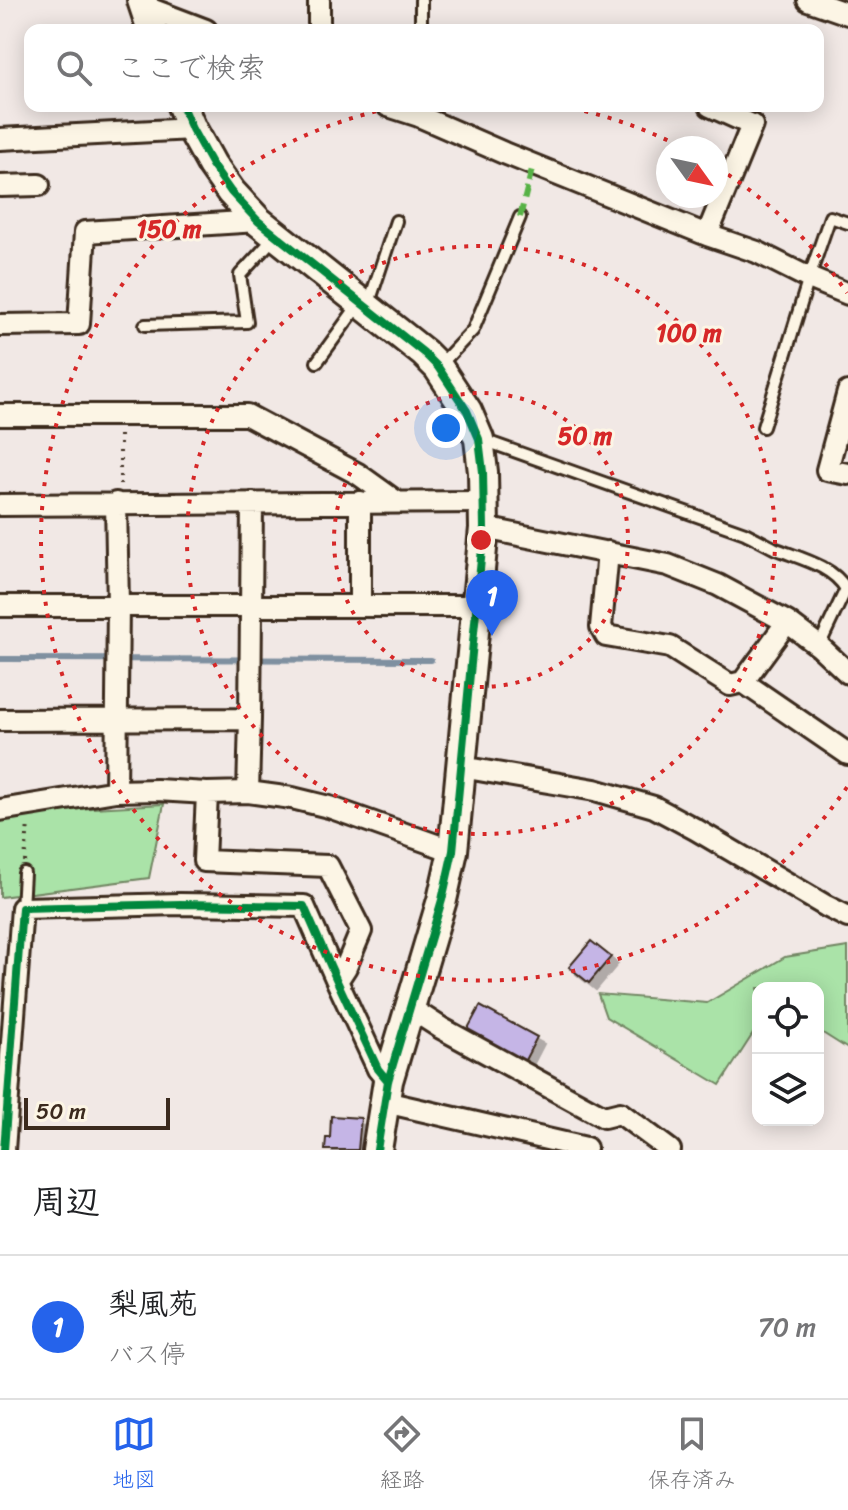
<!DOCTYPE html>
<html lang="ja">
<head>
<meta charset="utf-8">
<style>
  body { margin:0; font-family:Sriracha,"Klee One",sans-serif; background:#f6f6f6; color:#202124 }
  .controls { position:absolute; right:24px; bottom:24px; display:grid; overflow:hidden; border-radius:16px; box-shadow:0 4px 20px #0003 }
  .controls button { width:72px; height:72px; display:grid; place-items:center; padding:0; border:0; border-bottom:2px solid #e0e0e0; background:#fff; color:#202124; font:40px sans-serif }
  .compass { position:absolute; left:656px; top:136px; width:72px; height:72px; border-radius:50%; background:#fff; box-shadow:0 4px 20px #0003; rotate:123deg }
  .scale { position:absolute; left:24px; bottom:20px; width:146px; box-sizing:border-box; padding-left:8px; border:4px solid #3b2a1e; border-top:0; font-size:22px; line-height:28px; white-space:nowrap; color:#3b2a1e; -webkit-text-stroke:6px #fcf5e5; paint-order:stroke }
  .you { position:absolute; left:446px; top:428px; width:28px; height:28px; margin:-20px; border:6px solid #fff; border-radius:50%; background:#1a73e8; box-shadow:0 0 0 12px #1a73e833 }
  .badge { display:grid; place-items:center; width:52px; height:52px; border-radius:50%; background:#2563eb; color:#fff; font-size:26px; font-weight:700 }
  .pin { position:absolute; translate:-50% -66px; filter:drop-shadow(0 2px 4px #0008) }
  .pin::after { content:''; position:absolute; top:42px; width:28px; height:24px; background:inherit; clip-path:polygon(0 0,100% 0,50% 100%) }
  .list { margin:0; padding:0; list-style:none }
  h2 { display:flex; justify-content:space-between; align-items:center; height:104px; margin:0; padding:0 32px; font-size:34px }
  h2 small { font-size:26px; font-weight:400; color:#757577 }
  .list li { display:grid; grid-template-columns:52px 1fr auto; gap:24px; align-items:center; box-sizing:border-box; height:144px; padding:0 32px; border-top:2px solid #e0e0e0 }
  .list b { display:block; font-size:30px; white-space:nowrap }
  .list p { margin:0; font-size:26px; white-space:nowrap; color:#757577 }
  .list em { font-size:26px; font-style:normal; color:#757577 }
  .icon { flex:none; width:44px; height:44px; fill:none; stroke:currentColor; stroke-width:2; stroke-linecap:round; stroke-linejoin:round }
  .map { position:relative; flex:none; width:848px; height:1150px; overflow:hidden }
  .search { position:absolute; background:#fff; box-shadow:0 4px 20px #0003; left:24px; right:24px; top:24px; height:88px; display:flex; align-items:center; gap:20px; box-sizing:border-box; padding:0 28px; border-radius:16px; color:#757577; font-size:30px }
  .sheet { height:248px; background:#fff }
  nav { display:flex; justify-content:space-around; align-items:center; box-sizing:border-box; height:112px; border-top:2px solid #e0e0e0; background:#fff; font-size:22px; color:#757577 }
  nav a { display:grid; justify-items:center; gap:4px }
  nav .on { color:#2563eb }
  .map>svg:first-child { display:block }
  .green { fill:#aae3a8; stroke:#728663; stroke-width:2 }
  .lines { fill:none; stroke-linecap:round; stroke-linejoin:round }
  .stream { stroke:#7f90a0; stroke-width:6 }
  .building { fill:#c5b5e6; stroke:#3b2a1e; stroke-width:2; filter:url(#shadow) }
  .lane-casing { stroke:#3b2a1e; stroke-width:16 }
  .street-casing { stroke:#3b2a1e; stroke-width:26 }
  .secondary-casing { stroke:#3b2a1e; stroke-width:34 }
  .path { stroke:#3b2a1e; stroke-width:4; stroke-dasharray:2 6; stroke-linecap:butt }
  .lane { stroke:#fcf5e5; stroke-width:10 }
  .street { stroke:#fcf5e5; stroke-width:20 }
  .secondary { stroke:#fcf5e5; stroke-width:28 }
  .quiet { stroke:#57b245; stroke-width:6; stroke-dasharray:12 6; stroke-linecap:butt }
  .cycleway-casing { stroke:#fcf5e5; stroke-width:13 }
  .cycleway { stroke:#00873e; stroke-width:8 }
  .ring { fill:none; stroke:#d62828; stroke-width:4; stroke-dasharray:4 8 }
  .centre { fill:#d62828; stroke:#fcf5e5; stroke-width:4 }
  .ring-label { font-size:24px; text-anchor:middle; font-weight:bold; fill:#d62828; stroke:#fcf5e5; stroke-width:6; stroke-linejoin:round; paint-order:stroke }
</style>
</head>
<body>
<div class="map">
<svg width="848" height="1150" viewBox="0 0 848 1150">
  <defs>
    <filter id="shadow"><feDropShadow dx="7" dy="7" stdDeviation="0" flood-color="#0004"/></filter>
  </defs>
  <rect width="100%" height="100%" fill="#f1e8e5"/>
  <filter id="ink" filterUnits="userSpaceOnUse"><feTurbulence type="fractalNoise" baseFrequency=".0125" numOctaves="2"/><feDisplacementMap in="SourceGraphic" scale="16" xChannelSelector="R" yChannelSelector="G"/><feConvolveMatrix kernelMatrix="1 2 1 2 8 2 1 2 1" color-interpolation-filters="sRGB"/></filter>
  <g filter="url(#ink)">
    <path class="green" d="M 164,804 L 149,878 L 0,897 L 0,821 L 75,809 Z
      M 848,947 L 848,1049 L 818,1030 L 818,988 L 758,988 L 758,1026 L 720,1085 L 606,1017 L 598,994 L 707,1003 L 785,957 Z"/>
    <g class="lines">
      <path class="stream" d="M 0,659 L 431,660"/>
    </g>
    <path class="building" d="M 591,941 L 611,957 L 589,983 L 569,967 Z
      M 480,1006 L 537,1037 L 523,1064 L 466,1032 Z
      M 331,1116 L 361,1118 L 358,1150 L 325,1150 L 326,1138 L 330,1138 Z"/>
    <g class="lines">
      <defs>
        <path id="lane" d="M 421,30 L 421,0
          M 368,306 L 396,221
          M 145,325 L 247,322 L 240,275 L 275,237
          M 317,362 L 359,304
          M 440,365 L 473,330 L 520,217
          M 763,427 L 809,278 L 830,217 L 848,223
          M 483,440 L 745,533 C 755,538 764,543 774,548 C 798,558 832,565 846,589 L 819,646
          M 22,908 L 24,873"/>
        <path id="street" d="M 319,0 L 319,30
          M 808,0 L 848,14
          M 143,6 L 206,30
          M 388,106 L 419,116 L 504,153 L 707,235 L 757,252 L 809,278 L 848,294
          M 0,139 L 192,129
          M 0,186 L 39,185
          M 707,235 L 752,125 L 710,106
          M 0,325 L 79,324 L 85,232 L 258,221
          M 848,392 L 827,470 L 848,474
          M 0,415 L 247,415 L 358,474 L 397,502
          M 360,502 L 360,605
          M 0,505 L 483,502
          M 484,528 L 668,565 L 718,585 L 787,622 L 819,646 L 848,673
          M 608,552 L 601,627 L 606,636 L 670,647 L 730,685 L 743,682
          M 0,606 L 477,606
          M 787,622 L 743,682 L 848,754
          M 0,720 L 250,719 L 252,503
          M 461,767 L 595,790 L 654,807 L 695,829 L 826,906 L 848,917
          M 116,791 L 118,605 L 116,503
          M 248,792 L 250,719
          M 207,793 L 204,861 L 328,866 L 361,931 L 346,967 L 337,981
          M 0,810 L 116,791 L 157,790 L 207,793 L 248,792 L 292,798 L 329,807 L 453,851
          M 410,1008 L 441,1028 L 604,1117 L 620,1113 L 670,1150
          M 385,1102 L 586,1148
          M 4,1150 L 22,908 L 180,904 L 304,906 L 337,981 L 378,1069 L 388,1081"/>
        <path id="secondary" d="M 142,0 L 152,30
          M 182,106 L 192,129 L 212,165 L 231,192 L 258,221 L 424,353 L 438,367 L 467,411 L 479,439 L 483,472 L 484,528 L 453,851 L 442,900 L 388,1081 L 377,1150"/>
      </defs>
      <use href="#lane" class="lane-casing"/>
      <use href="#street" class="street-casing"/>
      <use href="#secondary" class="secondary-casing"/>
      <path class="path" d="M 120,485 L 120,433
        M 25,862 L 28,823"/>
      <use href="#lane" class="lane"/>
      <use href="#street" class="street"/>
      <use href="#secondary" class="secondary"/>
      <path class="quiet" d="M 520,217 L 533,165"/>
      <defs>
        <path id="cycleway" d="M 182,106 L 192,129 L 212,165 L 231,192 L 258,221 L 424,353 L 438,367 L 467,411 L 479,439 L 483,472 L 484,528 L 453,851 L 442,900 L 388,1081 L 377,1150
          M 4,1150 L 22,908 L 180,904 L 304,906 L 337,981 L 378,1069 L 388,1081"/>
      </defs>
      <use href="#cycleway" class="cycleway-casing"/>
      <use href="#cycleway" class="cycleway"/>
    </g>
  </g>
  <g class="ring">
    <circle cx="481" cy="540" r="147"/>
    <circle cx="481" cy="540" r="294"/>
    <path d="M847 787A441 441 0 1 1 401 106M561 106A441 441 0 0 1 681 147M718 168A441 441 0 0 1 847 293"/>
  </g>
  <circle cx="481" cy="540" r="12" class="centre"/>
  <g class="ring-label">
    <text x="169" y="237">150 m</text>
    <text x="689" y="341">100 m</text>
    <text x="585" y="444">50 m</text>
  </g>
</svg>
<div class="controls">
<button><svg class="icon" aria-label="locate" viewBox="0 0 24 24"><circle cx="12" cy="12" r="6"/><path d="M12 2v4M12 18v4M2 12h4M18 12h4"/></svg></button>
<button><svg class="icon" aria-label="layers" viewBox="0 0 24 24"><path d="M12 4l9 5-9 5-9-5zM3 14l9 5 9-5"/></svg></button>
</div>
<svg class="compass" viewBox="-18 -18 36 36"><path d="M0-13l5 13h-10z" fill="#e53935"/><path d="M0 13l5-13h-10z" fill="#757577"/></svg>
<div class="scale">50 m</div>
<div class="you"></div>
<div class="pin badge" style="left:492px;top:636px">1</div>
<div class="search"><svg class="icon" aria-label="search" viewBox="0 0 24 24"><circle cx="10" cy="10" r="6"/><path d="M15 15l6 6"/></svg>ここで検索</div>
</div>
<section class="sheet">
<h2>周辺<small></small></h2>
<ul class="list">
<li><span class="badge">1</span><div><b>梨風苑</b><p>バス停</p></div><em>70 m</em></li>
</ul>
</section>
<nav>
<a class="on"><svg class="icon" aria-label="map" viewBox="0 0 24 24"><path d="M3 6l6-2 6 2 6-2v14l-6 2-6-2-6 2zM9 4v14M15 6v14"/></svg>地図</a>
<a><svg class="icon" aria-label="directions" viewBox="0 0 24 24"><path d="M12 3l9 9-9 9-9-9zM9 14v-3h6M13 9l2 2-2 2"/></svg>経路</a>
<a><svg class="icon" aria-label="saved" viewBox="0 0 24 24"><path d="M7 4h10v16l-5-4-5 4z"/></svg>保存済み</a>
</nav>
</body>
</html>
